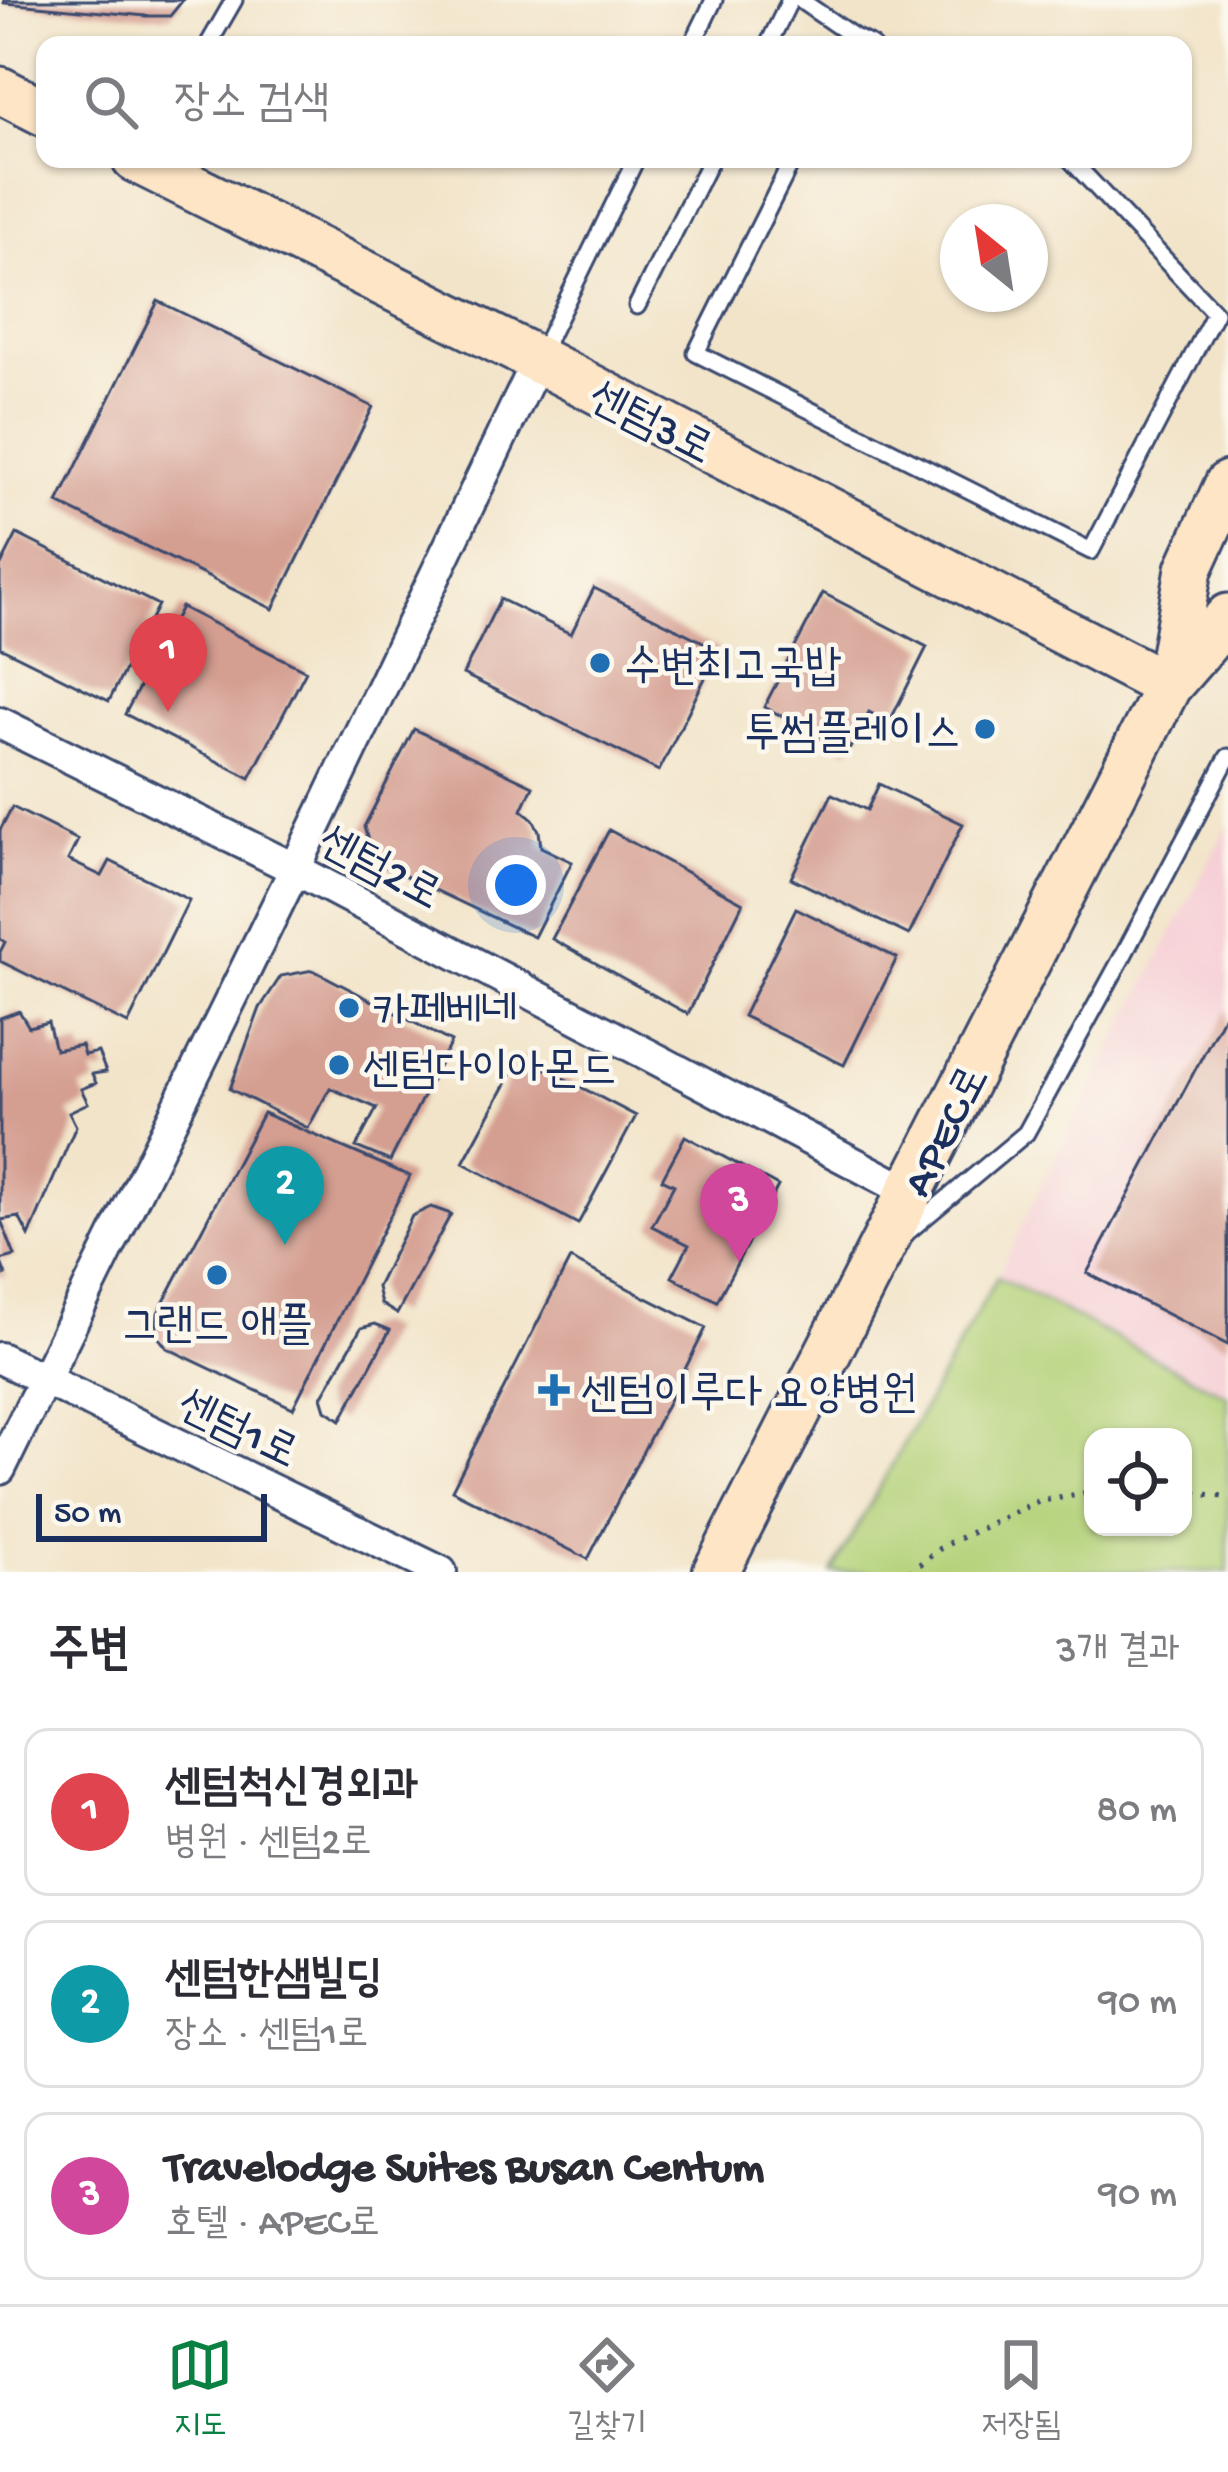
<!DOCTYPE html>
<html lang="ko">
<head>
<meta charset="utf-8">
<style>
  body { margin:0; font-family:"Gochi Hand","Poor Story",sans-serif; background:#f7f7f7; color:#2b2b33 }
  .controls { position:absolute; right:36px; bottom:36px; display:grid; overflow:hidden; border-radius:24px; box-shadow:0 3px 9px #0004 }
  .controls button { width:108px; height:108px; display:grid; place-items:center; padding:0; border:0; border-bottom:3px solid #e1e1e2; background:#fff; color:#2b2b33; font:60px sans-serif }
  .compass { position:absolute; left:940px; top:204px; width:108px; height:108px; border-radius:50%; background:#fff; box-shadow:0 3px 9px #0004; rotate:330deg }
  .scale { position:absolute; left:36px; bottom:30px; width:231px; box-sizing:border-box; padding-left:12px; border:6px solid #1b2f5e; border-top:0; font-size:33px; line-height:42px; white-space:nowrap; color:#1b2f5e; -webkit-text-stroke:9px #fbf7ec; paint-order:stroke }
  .you { position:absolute; left:516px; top:885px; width:42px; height:42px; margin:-30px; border:9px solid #fff; border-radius:50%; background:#1a73e8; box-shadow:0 0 0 18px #1a73e833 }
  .badge { display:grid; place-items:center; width:78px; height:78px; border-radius:50%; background:#0b8043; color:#fff; font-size:39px; font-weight:700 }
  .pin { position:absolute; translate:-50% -99px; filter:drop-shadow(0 3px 6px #0008) }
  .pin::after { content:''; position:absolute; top:63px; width:42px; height:36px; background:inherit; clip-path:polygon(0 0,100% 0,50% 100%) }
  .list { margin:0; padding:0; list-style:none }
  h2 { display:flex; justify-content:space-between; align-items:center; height:156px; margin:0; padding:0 48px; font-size:51px }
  h2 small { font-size:39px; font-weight:400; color:#7c7c81 }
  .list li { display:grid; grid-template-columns:78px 1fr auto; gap:36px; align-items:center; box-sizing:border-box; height:168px; margin:0 24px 24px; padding:0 24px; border:3px solid #e1e1e2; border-radius:24px }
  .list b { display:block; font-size:45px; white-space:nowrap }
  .list p { margin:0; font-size:39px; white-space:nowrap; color:#7c7c81 }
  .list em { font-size:39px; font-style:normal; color:#7c7c81 }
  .icon { flex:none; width:66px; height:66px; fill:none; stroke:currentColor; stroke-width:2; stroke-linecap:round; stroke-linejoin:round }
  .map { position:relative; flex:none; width:1228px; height:1572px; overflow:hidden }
  .search { position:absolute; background:#fff; box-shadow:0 3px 9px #0004; left:36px; right:36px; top:36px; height:132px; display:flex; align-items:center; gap:30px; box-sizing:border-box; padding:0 42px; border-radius:24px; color:#7c7c81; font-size:45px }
  .sheet { height:732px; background:#fff }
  nav { display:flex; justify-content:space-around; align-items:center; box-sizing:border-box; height:168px; border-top:3px solid #e1e1e2; background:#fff; font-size:33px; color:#7c7c81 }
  nav a { display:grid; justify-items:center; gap:6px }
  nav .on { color:#0b8043 }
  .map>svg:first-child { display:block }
  .built { fill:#f6cfd6 }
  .green { fill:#b3d178; stroke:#67806b; stroke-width:3; fill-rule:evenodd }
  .building { fill:#d49e91 }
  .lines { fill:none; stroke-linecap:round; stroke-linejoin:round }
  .service-casing { stroke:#3b4a6e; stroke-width:21 }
  .minor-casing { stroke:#3b4a6e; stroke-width:36 }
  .secondary-casing { stroke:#3b4a6e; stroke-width:51 }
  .path { stroke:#3b4a6e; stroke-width:6; stroke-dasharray:3 9; stroke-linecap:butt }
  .service { stroke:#fff; stroke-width:15 }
  .minor { stroke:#fff; stroke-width:30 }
  .secondary { stroke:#fde5c5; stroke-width:45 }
  .poi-dot { fill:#1f6fb2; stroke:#fbf7ec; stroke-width:4.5 }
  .labels { text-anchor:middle; stroke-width:9; stroke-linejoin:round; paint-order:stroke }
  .street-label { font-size:45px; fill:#1b2f5e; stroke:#fbf7ec }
  .poi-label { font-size:45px; fill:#1b2f5e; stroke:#fbf7ec; text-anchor:start }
</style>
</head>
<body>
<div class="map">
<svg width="1228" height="1572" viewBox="0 0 1228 1572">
  <rect width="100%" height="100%" fill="#fbf7ec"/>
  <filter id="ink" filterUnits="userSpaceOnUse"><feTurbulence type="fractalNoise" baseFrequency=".00833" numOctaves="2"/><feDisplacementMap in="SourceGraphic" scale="24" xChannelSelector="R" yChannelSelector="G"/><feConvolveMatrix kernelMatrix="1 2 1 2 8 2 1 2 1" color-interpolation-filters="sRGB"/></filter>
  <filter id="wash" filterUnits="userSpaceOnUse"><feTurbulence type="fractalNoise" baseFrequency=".004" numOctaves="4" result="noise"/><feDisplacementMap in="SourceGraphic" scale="48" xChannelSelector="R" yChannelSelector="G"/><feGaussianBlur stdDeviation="2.7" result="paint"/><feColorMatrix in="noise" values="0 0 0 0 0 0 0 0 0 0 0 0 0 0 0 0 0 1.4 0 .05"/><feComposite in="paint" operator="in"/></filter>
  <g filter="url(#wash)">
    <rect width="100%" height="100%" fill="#f2e4c9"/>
    <path class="built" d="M 1228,825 L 1228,1396 L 997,1277 L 1059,1150 Z"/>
    <path class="green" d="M 997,1277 L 1228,1396 L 1228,1572 L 832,1572 ZM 1093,1437 L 1183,1437 L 1183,1527 L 1093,1527 Z"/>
    <g id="blocks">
      <path class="building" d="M 4,0 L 183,0 L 170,16 L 146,16 L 4,3 Z
        M 158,301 L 373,407 L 273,609 L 58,503 Z
        M 17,534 L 158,605 L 109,701 L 0,647 L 0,567 Z
        M 594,588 L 719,650 L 659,771 L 463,674 L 500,599 L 571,634 Z
        M 823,593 L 927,647 L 889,723 L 869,712 L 849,750 L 764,707 Z
        M 181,607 L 306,671 L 250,778 L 125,714 Z
        M 414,729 L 533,786 L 522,810 L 533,819 L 539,831 L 541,847 L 572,862 L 534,937 L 374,861 L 364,827 Z
        M 879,784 L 963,824 L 909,935 L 791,878 L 832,794 L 867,810 Z
        M 12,807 L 78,840 L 68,860 L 102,876 L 110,861 L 189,900 L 128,1024 L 0,961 L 0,952 L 5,942 L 0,939 L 0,830 Z
        M 609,830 L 743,903 L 688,1014 L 552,939 Z
        M 796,908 L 897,958 L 844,1065 L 743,1016 Z
        M 313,970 L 451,1042 L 390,1161 L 356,1147 L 377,1108 L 330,1088 L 308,1128 L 230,1089 L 260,1008 L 281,976 Z
        M 1228,1008 L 1228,1345 L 1087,1273 Z
        M 19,1011 L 29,1027 L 48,1022 L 55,1050 L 81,1045 L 84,1055 L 98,1052 L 106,1072 L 92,1074 L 96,1083 L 81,1089 L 88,1103 L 69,1112 L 76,1126 L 29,1236 L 19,1217 L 1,1220 L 15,1256 L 0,1260 L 6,1275 L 0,1277 L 0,1018 Z
        M 521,1056 L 636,1116 L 578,1224 L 463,1163 Z
        M 263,1113 L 410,1176 L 293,1408 L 167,1348 L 156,1334 L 158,1313 Z
        M 685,1136 L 778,1186 L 717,1301 L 672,1277 L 689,1245 L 652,1226 L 674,1185 L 662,1179 Z
        M 431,1207 L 451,1214 L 397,1314 L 381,1304 L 377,1287 L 412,1216 Z
        M 570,1259 L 706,1328 L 588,1559 L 452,1490 Z
        M 375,1324 L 390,1330 L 341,1420 L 326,1410 L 322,1397 L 361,1328 Z"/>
    </g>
  </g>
  <g filter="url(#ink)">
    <use href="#blocks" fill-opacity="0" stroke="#3b4a6e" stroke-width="3"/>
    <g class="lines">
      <defs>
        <path id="service" d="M 800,0 L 854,37 L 871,45
          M 208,45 L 234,0
          M 692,45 L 714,0
          M 768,45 L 790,0
          M 793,159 L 696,353 L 1091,551 L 1215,313 L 1070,159
          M 637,306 L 711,159
          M 539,357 L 636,159
          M 905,1234 L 1026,1133 L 1124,954 L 1228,757"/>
        <path id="minor" d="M 0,723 L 295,869 L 909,1192
          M 0,1358 L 441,1572
          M 0,1469 L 295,869 L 538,360"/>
        <path id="secondary" d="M 0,90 L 45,113
          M 135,159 L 538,360 L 1168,686
          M 1169,683 L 1189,569 L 1228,484
          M 716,1572 L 1168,686 L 1228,617"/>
      </defs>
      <use href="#service" class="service-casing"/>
      <use href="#minor" class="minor-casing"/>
      <use href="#secondary" class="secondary-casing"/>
      <path class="path" d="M 1183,1492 L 1228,1497
        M 910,1572 L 943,1546 L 1039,1501 L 1093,1492"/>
      <use href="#service" class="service"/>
      <use href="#minor" class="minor"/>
      <use href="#secondary" class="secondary"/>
    </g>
  </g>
  <g class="poi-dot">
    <circle cx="600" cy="663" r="12"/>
    <circle cx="985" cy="729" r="12"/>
    <circle cx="349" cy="1008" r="12"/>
    <circle cx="339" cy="1065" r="12"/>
    <circle cx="217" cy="1275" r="12"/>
    <path d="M548 1372h12v12h12v12h-12v12h-12v-12h-12v-12h12z"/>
  </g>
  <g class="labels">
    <g class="street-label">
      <text transform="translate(653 419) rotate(27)" y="16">센텀3로</text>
      <text transform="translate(382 864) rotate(28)" y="16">센텀2로</text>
      <text transform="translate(942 1129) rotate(-63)" y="16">APEC로</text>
      <text transform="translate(240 1425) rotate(26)" y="16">센텀1로</text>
    </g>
    <g class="poi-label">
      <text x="624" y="679">수변최고국밥</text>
      <text x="961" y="745" text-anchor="end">투썸플레이스</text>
      <text x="373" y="1024">카페베네</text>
      <text x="363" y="1081">센텀다이아몬드</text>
      <text x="217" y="1337" text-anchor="middle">그랜드 애플</text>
      <text x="581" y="1406">센텀이루다 요양병원</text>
    </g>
  </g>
</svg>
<div class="controls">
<button><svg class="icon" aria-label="locate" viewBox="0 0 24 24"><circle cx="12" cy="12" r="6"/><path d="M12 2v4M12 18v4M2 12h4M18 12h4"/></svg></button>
</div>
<svg class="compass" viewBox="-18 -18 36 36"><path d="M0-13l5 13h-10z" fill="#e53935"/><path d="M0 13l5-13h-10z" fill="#7c7c81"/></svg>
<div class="scale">50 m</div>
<div class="you"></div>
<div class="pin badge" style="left:168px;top:712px;background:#e0444e">1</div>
<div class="pin badge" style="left:285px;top:1245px;background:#0f9aa8">2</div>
<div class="pin badge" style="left:739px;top:1262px;background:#d1479c">3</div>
<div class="search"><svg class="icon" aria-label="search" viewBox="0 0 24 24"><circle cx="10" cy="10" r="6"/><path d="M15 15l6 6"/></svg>장소 검색</div>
</div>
<section class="sheet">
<h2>주변<small>3개 결과</small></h2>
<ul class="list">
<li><span class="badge" style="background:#e0444e">1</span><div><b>센텀척신경외과</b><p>병원 · 센텀2로</p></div><em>80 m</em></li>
<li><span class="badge" style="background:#0f9aa8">2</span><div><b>센텀한샘빌딩</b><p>장소 · 센텀1로</p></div><em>90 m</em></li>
<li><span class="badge" style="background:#d1479c">3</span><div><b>Travelodge Suites Busan Centum</b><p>호텔 · APEC로</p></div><em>90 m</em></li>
</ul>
</section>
<nav>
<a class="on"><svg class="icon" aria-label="map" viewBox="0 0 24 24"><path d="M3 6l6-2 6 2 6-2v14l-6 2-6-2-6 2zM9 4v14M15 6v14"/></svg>지도</a>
<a><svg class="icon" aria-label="directions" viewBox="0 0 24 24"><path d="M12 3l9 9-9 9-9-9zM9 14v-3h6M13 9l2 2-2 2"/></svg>길찾기</a>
<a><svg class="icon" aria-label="saved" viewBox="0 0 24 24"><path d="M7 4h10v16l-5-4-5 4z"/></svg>저장됨</a>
</nav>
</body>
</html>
